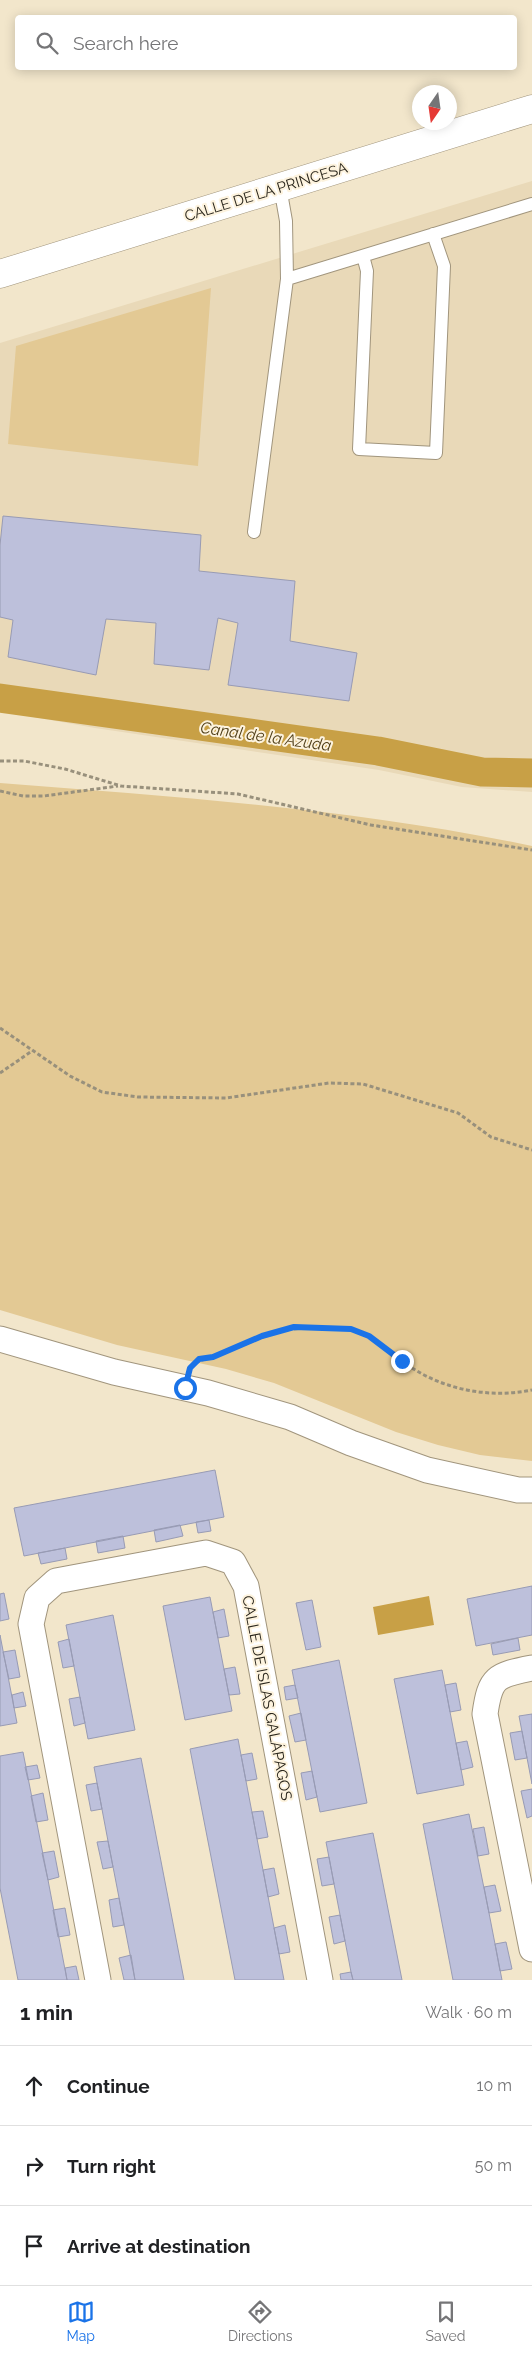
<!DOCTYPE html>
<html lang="en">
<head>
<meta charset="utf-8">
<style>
  body { margin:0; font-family:Raleway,sans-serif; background:#f2f2f2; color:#202124 }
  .compass { position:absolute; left:412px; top:85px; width:45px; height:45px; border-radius:50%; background:#fff; box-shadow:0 2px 12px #0003; rotate:193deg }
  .stop { position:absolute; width:15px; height:15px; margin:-11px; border:4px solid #1a73e8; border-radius:50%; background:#fff }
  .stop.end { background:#1a73e8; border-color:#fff; box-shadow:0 1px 5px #0008 }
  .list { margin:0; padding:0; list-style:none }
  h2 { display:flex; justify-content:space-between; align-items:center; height:65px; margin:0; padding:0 20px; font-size:21px }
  h2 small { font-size:16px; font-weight:400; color:#757577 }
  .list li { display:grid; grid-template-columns:32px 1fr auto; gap:15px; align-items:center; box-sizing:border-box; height:80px; padding:0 20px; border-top:1px solid #e0e0e0 }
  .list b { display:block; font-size:19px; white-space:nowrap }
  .list em { font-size:16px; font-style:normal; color:#757577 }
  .icon { flex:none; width:28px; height:28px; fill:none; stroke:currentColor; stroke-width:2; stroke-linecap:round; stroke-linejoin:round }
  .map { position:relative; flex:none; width:532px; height:1980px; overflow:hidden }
  .search { position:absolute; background:#fff; box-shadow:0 2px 12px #0003; left:15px; right:15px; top:15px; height:55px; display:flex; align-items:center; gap:12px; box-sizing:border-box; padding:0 18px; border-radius:5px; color:#757577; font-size:19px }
  .sheet { height:305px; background:#fff }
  nav { display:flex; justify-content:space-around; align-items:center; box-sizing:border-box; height:70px; border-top:1px solid #e0e0e0; background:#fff; font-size:14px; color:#757577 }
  nav a { display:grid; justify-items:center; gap:2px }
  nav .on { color:#1a73e8 }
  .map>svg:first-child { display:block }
  .built { fill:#e9d9b8 }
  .green { fill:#e3c994 }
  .water { fill:#c8a046 }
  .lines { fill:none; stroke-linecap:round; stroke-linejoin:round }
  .canal { stroke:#c8a046; stroke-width:29 }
  .building { fill:#bdc0db; stroke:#989bb4 }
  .lane-casing { stroke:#a1957d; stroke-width:14 }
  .street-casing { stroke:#a1957d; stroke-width:27 }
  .secondary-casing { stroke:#a1957d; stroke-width:29 }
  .path { stroke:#98907c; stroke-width:3; stroke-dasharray:4 2.5; stroke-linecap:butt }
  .lane { stroke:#fff; stroke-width:12 }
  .street { stroke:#fff; stroke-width:25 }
  .secondary { stroke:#fff; stroke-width:28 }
  .route { stroke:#1a73e8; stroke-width:6 }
  .labels { text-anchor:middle; stroke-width:4; stroke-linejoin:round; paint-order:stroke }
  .street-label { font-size:15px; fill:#29251b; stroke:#fdf3de }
  .water-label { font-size:16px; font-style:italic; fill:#4f3e18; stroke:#fdf3de }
</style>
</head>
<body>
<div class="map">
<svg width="532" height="1980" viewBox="0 0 532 1980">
  <rect width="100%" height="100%" fill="#f2e6cb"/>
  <path class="built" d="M 532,181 L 532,792 L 462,787 L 379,770 L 95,728 L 0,711 L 0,343 Z"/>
  <path class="green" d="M 211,288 L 198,466 L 8,444 L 16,346 Z
    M 0,783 C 178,797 357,809 532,846 L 532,1461 L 480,1455 L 438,1445 L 396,1432 L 274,1383 L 226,1369 L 117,1345 L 0,1310 Z"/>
  <path class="water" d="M 429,1596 L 434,1625 L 378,1635 L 373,1607 Z"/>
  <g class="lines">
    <path class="canal" d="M 0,698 L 378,751 L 482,772 L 532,773"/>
  </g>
  <path class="building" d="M 3,516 L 201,535 L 199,571 L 295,581 L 290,641 L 357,653 L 349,701 L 228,685 L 238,623 L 218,618 L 209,670 L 154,664 L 156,623 L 106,619 L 96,675 L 8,657 L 13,620 L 0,617 L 0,545 Z
    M 215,1470 L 224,1517 L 24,1556 L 14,1508 Z
    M 209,1520 L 211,1531 L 198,1533 L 196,1522 Z
    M 180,1525 L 183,1536 L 156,1542 L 154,1530 Z
    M 123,1536 L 125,1548 L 98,1553 L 96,1541 Z
    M 65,1548 L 67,1559 L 41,1564 L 38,1553 Z
    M 532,1586 L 532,1635 L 476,1646 L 467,1599 Z
    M 4,1593 L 9,1619 L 0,1621 L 0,1594 Z
    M 210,1597 L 232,1711 L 185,1720 L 163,1606 Z
    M 312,1600 L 321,1647 L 306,1650 L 296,1603 Z
    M 224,1609 L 229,1636 L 218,1638 L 213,1612 Z
    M 113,1615 L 135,1730 L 88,1739 L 66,1625 Z
    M 0,1635 L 17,1723 L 0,1726 Z
    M 518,1638 L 520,1650 L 493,1655 L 491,1644 Z
    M 69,1639 L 74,1666 L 63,1668 L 58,1642 Z
    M 15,1650 L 20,1677 L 9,1679 L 3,1652 Z
    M 339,1660 L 367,1803 L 320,1812 L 292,1670 Z
    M 235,1667 L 240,1694 L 229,1695 L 224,1669 Z
    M 442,1670 L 464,1785 L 417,1794 L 394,1679 Z
    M 456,1683 L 461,1710 L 450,1712 L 445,1685 Z
    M 295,1685 L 298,1698 L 286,1700 L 284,1687 Z
    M 23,1692 L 26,1706 L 14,1708 L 12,1695 Z
    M 80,1697 L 85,1723 L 74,1726 L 69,1699 Z
    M 301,1713 L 306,1740 L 295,1742 L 289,1716 Z
    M 532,1714 L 532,1784 L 519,1716 Z
    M 522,1731 L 527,1758 L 515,1760 L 510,1733 Z
    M 238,1739 L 241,1755 L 284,1980 L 235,1980 L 190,1749 Z
    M 467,1741 L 473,1767 L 461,1770 L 456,1743 Z
    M 23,1752 L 48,1880 L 67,1980 L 18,1980 L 0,1888 L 0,1756 Z
    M 252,1753 L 257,1779 L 246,1781 L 241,1755 Z
    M 141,1758 L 184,1980 L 135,1980 L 108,1841 L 94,1767 Z
    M 37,1765 L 40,1778 L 28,1780 L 25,1767 Z
    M 312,1771 L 317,1797 L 306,1800 L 301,1773 Z
    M 97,1783 L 102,1809 L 91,1811 L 86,1785 Z
    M 532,1789 L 532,1816 L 527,1818 L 521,1791 Z
    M 43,1793 L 48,1820 L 36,1822 L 31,1796 Z
    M 263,1811 L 268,1837 L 257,1839 L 252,1812 Z
    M 469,1814 L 489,1913 L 502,1980 L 453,1980 L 423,1824 Z
    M 484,1827 L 489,1854 L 478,1856 L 473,1829 Z
    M 373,1833 L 402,1980 L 353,1980 L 351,1972 L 326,1842 Z
    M 108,1841 L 113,1867 L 103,1869 L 97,1842 Z
    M 54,1851 L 59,1877 L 48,1880 L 42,1853 Z
    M 329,1857 L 334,1884 L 322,1886 L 317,1859 Z
    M 274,1868 L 279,1894 L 268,1897 L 263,1870 Z
    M 495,1885 L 501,1911 L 489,1913 L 484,1887 Z
    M 119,1898 L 124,1925 L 113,1927 L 109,1900 Z
    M 65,1908 L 70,1935 L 58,1937 L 53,1910 Z
    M 340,1915 L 345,1941 L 334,1944 L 329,1917 Z
    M 285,1925 L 290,1952 L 279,1954 L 274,1928 Z
    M 506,1942 L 512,1969 L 500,1971 L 495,1944 Z
    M 131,1955 L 135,1980 L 124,1980 L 119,1958 Z
    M 76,1966 L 79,1980 L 67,1980 L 65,1968 Z
    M 351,1972 L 353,1980 L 341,1980 L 340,1974 Z"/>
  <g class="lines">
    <defs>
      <path id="lane" d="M 363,256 L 367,271 L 359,449 L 436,453 L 444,266 L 433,234
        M 287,279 L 532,204
        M 254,532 L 287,279 L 286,221 L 280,187"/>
      <path id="street" d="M 0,1339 L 114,1372 L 208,1393 L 290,1417 L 351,1443 L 427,1470 L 518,1490 L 532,1490
        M 532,1668 C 496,1675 490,1677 485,1714 L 532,1949
        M 98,1980 L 31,1624 L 37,1598 L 56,1581 L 206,1553 L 233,1562 L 246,1586 L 320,1980"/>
      <path id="secondary" d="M 0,274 L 532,109"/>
    </defs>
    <use href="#lane" class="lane-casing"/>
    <use href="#street" class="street-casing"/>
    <use href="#secondary" class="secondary-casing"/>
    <path class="path" d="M 0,761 L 24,761 L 65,769 L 121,786 L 238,794 L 371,825 L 532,850
      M 0,791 L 23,796 L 44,796 L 118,786
      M 0,1028 L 70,1076 L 102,1092 L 138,1097 L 226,1098 L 329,1083 L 363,1084 L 458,1113 L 491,1137 L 532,1150
      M 0,1073 L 32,1051
      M 196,1363 C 199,1360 232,1350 241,1346 C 275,1331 288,1327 325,1328 C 333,1328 344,1327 352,1329 C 372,1335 386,1349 402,1361 C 439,1389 487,1399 532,1390"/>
    <use href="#lane" class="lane"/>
    <use href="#street" class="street"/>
    <use href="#secondary" class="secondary"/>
  </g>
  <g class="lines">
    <path class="route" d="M 185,1388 L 190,1368 L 199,1359 L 213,1357 L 262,1336 L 294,1327 L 351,1329 L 369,1336 L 402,1361"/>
  </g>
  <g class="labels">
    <g class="street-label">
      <text transform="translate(266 192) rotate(-17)" y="5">CALLE DE LA PRINCESA</text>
      <text transform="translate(267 1698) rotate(79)" y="5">CALLE DE ISLAS GALÁPAGOS</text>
    </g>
    <g class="water-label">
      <text transform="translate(266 736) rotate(8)" y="6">Canal de la Azuda</text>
    </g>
  </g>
</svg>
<svg class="compass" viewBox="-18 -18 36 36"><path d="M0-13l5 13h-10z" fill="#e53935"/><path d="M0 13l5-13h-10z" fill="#757577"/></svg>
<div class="stop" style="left:185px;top:1388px"></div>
<div class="stop end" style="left:402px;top:1361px"></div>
<div class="search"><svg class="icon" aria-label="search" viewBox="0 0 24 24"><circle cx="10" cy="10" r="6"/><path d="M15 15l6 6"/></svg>Search here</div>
</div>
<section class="sheet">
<h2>1 min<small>Walk · 60 m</small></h2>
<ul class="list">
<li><svg class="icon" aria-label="ahead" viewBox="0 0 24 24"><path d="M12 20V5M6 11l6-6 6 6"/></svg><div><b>Continue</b></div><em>10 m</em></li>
<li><svg class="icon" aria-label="right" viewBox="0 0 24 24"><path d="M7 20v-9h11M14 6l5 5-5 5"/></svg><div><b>Turn right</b></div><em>50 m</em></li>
<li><svg class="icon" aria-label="arrive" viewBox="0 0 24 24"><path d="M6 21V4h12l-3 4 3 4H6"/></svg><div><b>Arrive at destination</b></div></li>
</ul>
</section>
<nav>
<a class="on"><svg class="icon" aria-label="map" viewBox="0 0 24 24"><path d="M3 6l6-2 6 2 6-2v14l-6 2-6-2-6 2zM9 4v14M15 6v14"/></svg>Map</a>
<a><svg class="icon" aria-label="directions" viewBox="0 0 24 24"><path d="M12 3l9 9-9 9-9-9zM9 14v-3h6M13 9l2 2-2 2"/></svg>Directions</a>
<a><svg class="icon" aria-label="saved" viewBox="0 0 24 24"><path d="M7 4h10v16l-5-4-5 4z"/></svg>Saved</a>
</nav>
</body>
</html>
